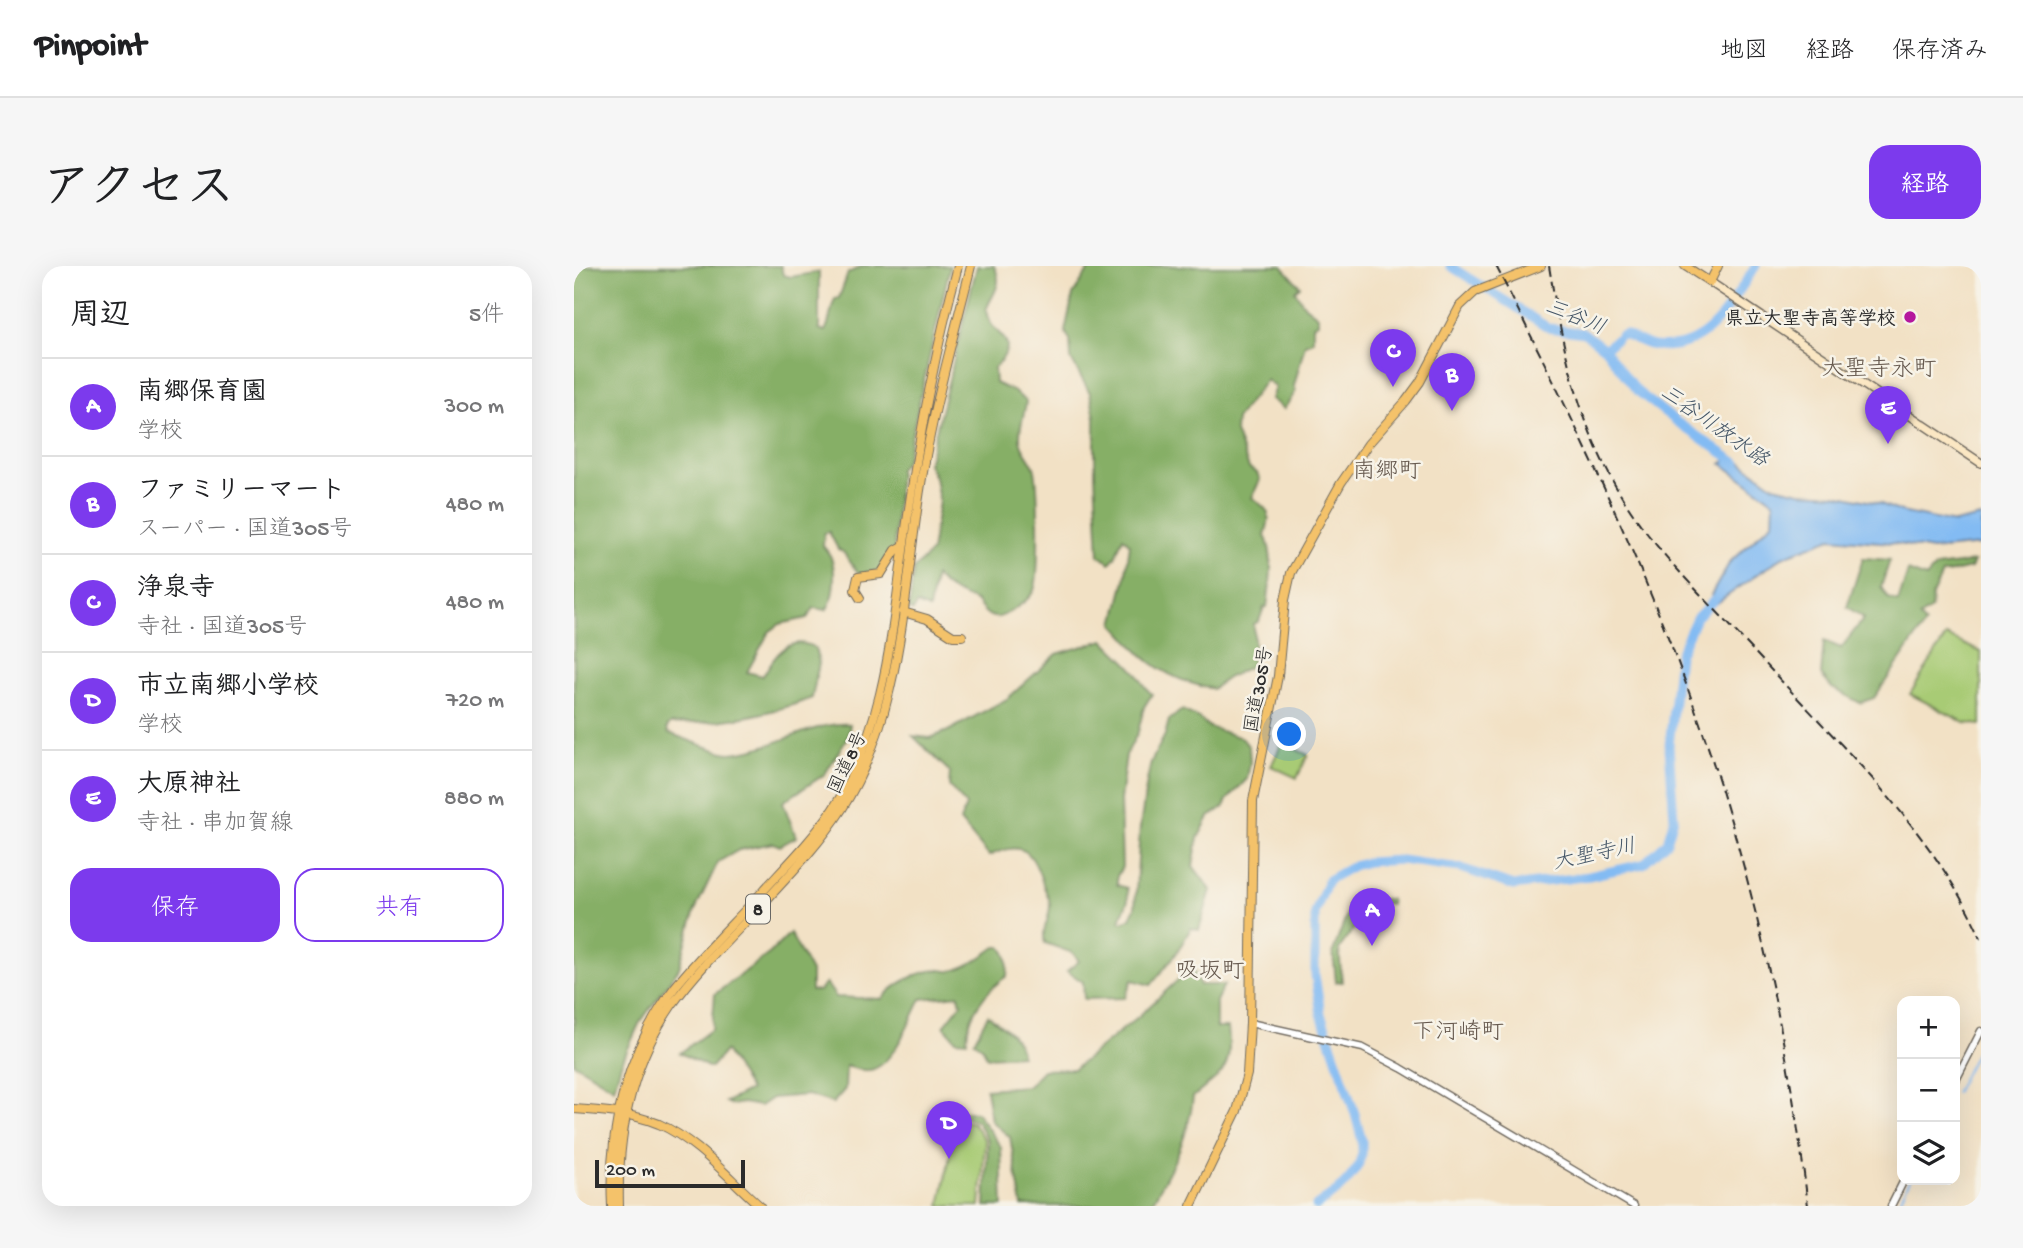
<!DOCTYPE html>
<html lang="ja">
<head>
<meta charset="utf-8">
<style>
  body { margin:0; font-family:"Gochi Hand","Klee One",sans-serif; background:#f6f6f6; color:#202124 }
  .controls { position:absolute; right:21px; bottom:21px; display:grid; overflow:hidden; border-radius:14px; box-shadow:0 7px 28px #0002 }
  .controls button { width:63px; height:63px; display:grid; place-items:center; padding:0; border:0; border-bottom:2px solid #e0e0e0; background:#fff; color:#202124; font:35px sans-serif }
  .scale { position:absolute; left:21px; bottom:18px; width:150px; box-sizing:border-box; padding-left:7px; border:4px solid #2b2b2b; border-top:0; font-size:19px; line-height:24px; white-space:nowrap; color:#2b2b2b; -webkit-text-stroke:5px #f7f3e8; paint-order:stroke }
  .you { position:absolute; left:716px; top:469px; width:24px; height:24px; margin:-18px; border:5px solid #fff; border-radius:50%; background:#1a73e8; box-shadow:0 0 0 10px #1a73e833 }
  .badge { display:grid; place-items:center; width:46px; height:46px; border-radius:50%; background:#7c3aed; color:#fff; font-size:23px; font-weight:700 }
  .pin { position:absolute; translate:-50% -58px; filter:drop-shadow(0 2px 4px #0008) }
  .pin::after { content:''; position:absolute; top:37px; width:24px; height:21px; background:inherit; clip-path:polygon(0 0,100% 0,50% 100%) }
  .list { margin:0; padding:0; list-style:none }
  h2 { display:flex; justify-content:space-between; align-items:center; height:91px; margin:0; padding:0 28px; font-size:30px }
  h2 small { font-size:23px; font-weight:400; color:#757577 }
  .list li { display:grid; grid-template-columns:46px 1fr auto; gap:21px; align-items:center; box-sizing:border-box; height:98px; padding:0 28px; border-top:2px solid #e0e0e0 }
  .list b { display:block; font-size:26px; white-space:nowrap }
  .list p { margin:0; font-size:23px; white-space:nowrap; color:#757577 }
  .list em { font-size:23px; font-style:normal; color:#757577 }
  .actions { display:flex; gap:14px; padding:21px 28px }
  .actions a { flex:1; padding:16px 0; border:2px solid #7c3aed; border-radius:21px; text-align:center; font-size:24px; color:#7c3aed }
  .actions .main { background:#7c3aed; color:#fff }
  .icon { flex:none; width:38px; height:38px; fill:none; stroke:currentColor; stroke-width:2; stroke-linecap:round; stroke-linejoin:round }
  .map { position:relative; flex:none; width:1407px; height:940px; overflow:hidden; border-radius:21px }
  header { display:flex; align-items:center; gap:42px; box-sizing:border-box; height:98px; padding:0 35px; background:#fff; border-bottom:2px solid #e0e0e0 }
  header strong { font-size:33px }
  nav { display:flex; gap:38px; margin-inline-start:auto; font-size:24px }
  .intro { display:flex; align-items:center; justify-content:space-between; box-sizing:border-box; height:168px; padding:0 42px }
  h1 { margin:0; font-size:49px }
  .button { padding:18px 32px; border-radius:21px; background:#7c3aed; color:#fff; font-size:24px; font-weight:700 }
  main { display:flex; gap:42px; padding:0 42px }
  aside { flex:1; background:#fff; border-radius:21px; box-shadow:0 7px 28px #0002 }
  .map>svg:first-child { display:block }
  .green { fill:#a8cb75; stroke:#6a7b50; stroke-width:2 }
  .forest { fill:#86af66; stroke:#586d48; stroke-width:2 }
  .water { fill:#83bbf3; stroke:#57738f; stroke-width:2 }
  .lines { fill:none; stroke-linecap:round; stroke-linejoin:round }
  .stream { stroke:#83bbf3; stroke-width:2 }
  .river { stroke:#83bbf3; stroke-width:9 }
  .tertiary-casing { stroke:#716b61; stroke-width:9 }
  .secondary-casing { stroke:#716b61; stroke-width:10 }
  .trunk-casing { stroke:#716b61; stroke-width:10 }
  .tertiary { stroke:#fff; stroke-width:6 }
  .secondary { stroke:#fbe7c3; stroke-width:7 }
  .trunk { stroke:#f4c26a; stroke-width:8 }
  .rail { stroke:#2b2b2b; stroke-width:2; stroke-dasharray:10 5; stroke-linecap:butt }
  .poi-dot { fill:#b5179e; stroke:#f7f3e8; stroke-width:2.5 }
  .labels { text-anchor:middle; stroke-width:5; stroke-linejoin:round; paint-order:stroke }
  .shield { fill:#f7f3e8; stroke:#686764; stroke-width:2 }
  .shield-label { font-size:18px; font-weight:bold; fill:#2b2b2b }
  .poi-label { font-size:19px; font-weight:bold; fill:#2b2b2b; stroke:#f7f3e8; text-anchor:end }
  .street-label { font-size:19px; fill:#2b2b2b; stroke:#f7f3e8 }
  .water-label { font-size:21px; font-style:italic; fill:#455667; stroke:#f7f3e8 }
  .quarter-label { font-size:23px; fill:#675a4f; stroke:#f7f3e8 }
</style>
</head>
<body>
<header>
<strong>Pinpoint</strong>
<nav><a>地図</a><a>経路</a><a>保存済み</a></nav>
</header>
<div class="intro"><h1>アクセス</h1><a class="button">経路</a></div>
<main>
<aside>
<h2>周辺<small>5件</small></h2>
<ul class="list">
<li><span class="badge">A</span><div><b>南郷保育園</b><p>学校</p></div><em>300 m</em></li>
<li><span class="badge">B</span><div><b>ファミリーマート</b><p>スーパー · 国道305号</p></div><em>480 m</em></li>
<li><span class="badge">C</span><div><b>浄泉寺</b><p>寺社 · 国道305号</p></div><em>480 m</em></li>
<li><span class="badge">D</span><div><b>市立南郷小学校</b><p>学校</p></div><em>720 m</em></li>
<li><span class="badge">E</span><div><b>大原神社</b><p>寺社 · 串加賀線</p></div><em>880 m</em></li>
</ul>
<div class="actions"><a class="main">保存</a><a>共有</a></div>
</aside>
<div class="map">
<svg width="1407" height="940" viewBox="0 0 1407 940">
  <rect width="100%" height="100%" fill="#f7f3e8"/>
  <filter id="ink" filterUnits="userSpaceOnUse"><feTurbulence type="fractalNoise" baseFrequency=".0143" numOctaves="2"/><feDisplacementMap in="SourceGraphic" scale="14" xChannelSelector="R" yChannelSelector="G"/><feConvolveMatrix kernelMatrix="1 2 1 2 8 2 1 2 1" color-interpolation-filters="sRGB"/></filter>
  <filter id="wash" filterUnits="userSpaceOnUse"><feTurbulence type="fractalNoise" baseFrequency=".00686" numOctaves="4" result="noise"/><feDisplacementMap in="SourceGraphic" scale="28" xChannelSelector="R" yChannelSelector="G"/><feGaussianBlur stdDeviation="1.57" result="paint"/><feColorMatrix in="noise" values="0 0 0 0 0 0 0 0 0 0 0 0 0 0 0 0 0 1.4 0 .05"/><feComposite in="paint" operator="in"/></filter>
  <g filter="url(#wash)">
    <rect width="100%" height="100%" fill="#f2e1c5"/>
    <path class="green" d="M 1372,370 L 1407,386 L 1407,459 L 1391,457 L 1336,428 Z
      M 708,477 L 734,489 L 723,512 L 697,500 Z
      M 383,854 L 399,857 L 411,875 L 406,940 L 366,940 Z"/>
    <path class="forest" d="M 0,0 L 207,0 L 209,9 L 217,11 L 245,6 L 245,63 L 251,65 C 257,54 256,43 261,33 L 265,32 L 274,7 L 289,0 L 376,0 L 332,194 L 325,203 L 320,282 L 309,304 L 285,308 L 269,286 L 264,283 L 255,266 L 250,267 L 249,280 C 253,285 257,289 258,295 C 262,307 260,335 252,344 L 240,342 L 233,352 L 206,358 L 195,366 L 173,406 L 189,410 C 200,390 216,367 241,382 L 245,397 L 238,432 C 192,450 145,457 96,458 L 93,461 L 94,467 C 109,471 143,487 156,487 C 197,485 238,455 276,458 L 274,470 L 251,508 L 209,536 L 222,571 L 206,580 L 199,577 L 165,584 L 144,596 L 121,644 L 105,702 L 65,758 L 47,798 L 40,822 L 0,797 Z
      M 403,0 L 420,0 C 430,19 419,26 412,44 C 415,72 452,70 420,102 L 421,117 L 439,125 L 452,135 C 451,148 445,160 446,173 C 447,183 456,191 460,201 C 465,214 466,312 460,324 C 455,335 441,343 432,348 C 417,357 410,346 402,335 C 386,329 373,324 361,310 L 355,343 L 343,338 L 339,345 L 335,343 L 340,303 L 357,286 L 365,235 L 361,211 L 354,198 Z
      M 517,0 L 708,0 L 726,20 L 721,25 L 731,40 L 744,50 L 744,57 L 739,59 L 739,75 L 731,78 L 720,120 L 722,125 L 710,143 L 697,133 L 701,121 L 692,114 L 662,153 L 661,166 L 675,202 L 683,207 L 686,213 L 678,232 C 696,244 698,247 691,269 C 701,290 696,318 693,341 L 690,341 L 685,355 L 680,358 L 680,385 L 677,400 L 653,412 L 639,423 C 610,417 582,405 562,383 C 554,374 548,366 540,358 L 551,314 L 556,278 L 549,271 L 541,291 L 536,297 L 525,290 L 521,208 L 521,151 L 516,127 L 497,93 L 496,74 L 491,65 L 499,29 Z
      M 1289,292 L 1316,294 L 1307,321 L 1314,332 L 1324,336 L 1334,305 L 1352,312 L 1362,301 L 1400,296 L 1397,302 L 1368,308 L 1358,329 L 1357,343 L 1345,351 L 1351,358 L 1300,432 L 1286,437 L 1258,422 L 1247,409 L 1250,375 L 1267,382 L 1290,352 L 1273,341 Z
      M 530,374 C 539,384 549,392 558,402 C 568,411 567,420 578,428 L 570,441 L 564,466 L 552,489 L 546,534 L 548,601 L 543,610 L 543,619 L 553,622 L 554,634 L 546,655 L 549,656 L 556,652 L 561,642 L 566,561 L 573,515 L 577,496 L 591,469 L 595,454 L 608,444 L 625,452 L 635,461 L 668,472 L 675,481 L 676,497 L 673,513 L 653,534 L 650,541 L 635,551 L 624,572 L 619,600 L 637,624 L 625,664 L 617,662 L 602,688 L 577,719 L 558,714 L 551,732 L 510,733 L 509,716 L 493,705 L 505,695 L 499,687 L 471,677 C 467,663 476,653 476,639 C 476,632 471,625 469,618 C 459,585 449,573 415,590 L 386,555 L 392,539 L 375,520 L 376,506 L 339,470 L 356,472 L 374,465 L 433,433 L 483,388 Z
      M 816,633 L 817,638 L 808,637 L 805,645 L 784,657 L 765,683 L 768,716 L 762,716 L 759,686 L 774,645 L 788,634 Z
      M 216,667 L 237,706 L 237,725 L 245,725 L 252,717 L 262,731 L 308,733 C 320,718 341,707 361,704 C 367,703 372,706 377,705 C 394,701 408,691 422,681 L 427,681 C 435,689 434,699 433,710 C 413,723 392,750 393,775 L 382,774 L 370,760 L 387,738 L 385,729 L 347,733 C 338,751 318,802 295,804 C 288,805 279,802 272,800 L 271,823 L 259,837 L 234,829 L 198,832 L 186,840 L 169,837 L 158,839 L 152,836 L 176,824 L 151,785 L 136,802 L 106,787 L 138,763 L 141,728 L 196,687 Z
      M 618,701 L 626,719 L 650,719 L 642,735 L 642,762 L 654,762 C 659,804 649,806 619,831 C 615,872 596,905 576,940 L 448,940 L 436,871 L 417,855 L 412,823 L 454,820 L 469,804 L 500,803 L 565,750 Z
      M 414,749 C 428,760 446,771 447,789 L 413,791 L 408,781 L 400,775 Z
      M 386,846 L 402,846 L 427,881 L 429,940 L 411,940 L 414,875 L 403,855 L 386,850 Z"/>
    <path class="water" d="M 1157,189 L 1200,220 L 1226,226 L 1262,228 L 1307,238 L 1327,246 L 1380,257 L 1407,251 L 1407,279 L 1358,284 L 1319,277 L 1257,272 L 1208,291 L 1143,337 L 1137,329 L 1156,296 L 1199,256 L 1200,236 L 1148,198 Z"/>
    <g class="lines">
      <path class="stream" d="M 1381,827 L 1407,776
        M 1323,940 L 1336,914"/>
      <path class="river" d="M 876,0 L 975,62 L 1010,67 L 1031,83 L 1063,125 L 1103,156 L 1163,197
        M 1046,69 L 1050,68 C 1060,72 1069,78 1080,80 C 1136,87 1156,36 1182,0
        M 1031,83 L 1042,73
        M 742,940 L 763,925 L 774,914 L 784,900 L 788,888 L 788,875 L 781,848 L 747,748 L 741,709 L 741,647 L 754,614 L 779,600 L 794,596 L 827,594 L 887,602 L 939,620 L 1015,610 L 1069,598 L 1093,576 L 1100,552 L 1095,480 L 1105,389 L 1122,352 L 1148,326"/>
    </g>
  </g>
  <g filter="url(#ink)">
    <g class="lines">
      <defs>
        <path id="tertiary" d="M 676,757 L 789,782 L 827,802 L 1060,940
          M 1381,816 L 1407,765
          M 1317,940 L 1330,914"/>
        <path id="secondary" d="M 1136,16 L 1407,197"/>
        <path id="trunk" d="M 1111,0 L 1136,16 L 1144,0
          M 286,332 L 281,324 L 284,311 L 307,308 L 322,284 L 329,280
          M 329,346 L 353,353 L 379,370 L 388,370
          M 0,843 C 29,845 58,847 85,858 C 124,875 155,913 186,940
          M 38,940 C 34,862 53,784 101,721 C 128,687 161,656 190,624 C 214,598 239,573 259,543 C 315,457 319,348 334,249 C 346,165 362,82 384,0
          M 45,940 C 43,869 57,798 98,739 C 127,699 164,665 197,629 C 222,602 248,574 268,543 C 331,444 329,318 349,206 C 361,137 380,68 397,0
          M 617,940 L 663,845 L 673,808 L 676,757 L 679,535 L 704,410 L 711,334 L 717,307 L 767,217 L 794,178 L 832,135 L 846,116 L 886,40 L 901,26 L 967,0"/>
      </defs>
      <use href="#tertiary" class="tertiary-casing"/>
      <use href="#secondary" class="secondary-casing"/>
      <use href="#trunk" class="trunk-casing"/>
      <use href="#tertiary" class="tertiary"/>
      <use href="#secondary" class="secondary"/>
      <use href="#trunk" class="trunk"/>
      <path class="rail" d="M 922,0 C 994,143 1066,289 1120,440 C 1177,601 1214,770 1234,940
        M 975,0 C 988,78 1004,157 1045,226 C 1073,274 1111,312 1149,352 C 1177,382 1204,412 1232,441 C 1299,512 1367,582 1407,672"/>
    </g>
  </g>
  <circle class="poi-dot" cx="1336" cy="51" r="7"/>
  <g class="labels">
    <rect class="shield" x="172" y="628.5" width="24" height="29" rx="5"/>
    <g class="shield-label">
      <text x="184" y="649">8</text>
    </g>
    <g class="poi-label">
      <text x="1322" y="58">県立大聖寺高等学校</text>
    </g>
    <g class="street-label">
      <text transform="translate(683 423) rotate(-80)" y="7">国道305号</text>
      <text transform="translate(272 496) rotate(-65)" y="7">国道8号</text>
    </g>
    <g class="water-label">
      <text transform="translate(1002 50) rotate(22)" y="7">三谷川</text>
      <text transform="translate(1141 159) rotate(35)" y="7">三谷川放水路</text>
      <text transform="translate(1020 587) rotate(-12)" y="7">大聖寺川</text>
    </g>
    <g class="quarter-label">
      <text x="1305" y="109">大聖寺永町</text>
      <text x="813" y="211">南郷町</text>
      <text x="636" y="711">吸坂町</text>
      <text x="884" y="772">下河崎町</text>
    </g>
  </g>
</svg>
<div class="controls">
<button>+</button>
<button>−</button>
<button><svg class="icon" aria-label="layers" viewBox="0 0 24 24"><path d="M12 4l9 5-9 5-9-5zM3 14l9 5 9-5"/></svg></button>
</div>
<div class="scale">200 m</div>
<div class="you"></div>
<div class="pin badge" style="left:798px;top:680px">A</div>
<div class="pin badge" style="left:878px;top:145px">B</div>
<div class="pin badge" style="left:819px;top:121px">C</div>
<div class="pin badge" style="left:375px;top:893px">D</div>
<div class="pin badge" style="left:1314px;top:178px">E</div>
</div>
</main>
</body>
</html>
